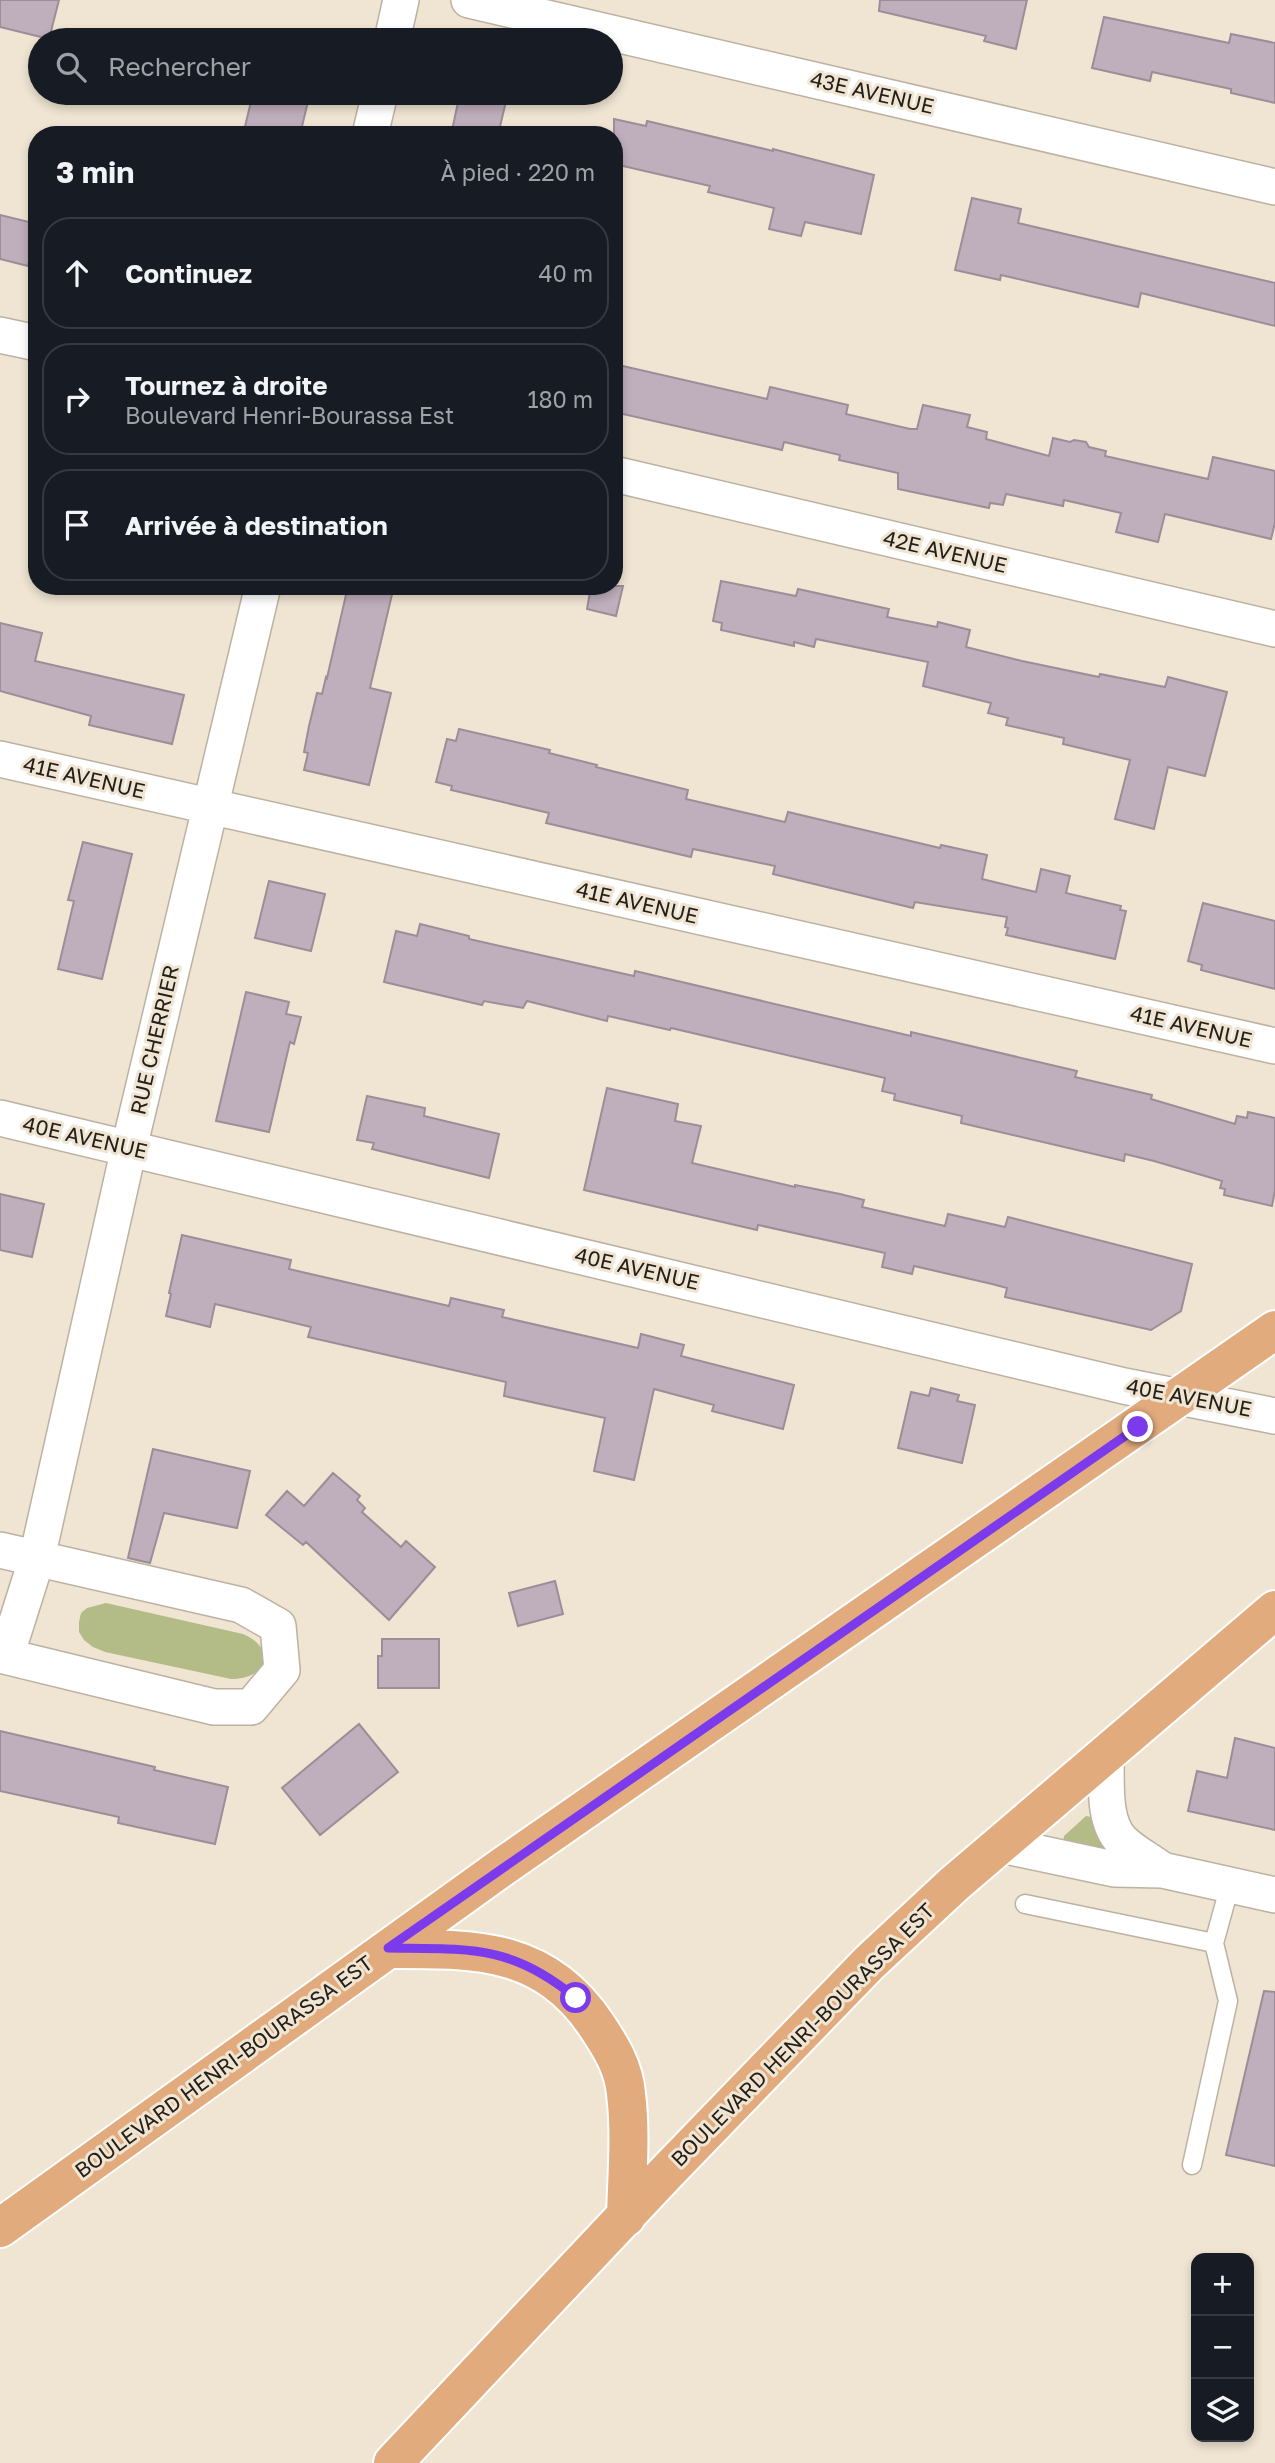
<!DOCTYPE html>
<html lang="fr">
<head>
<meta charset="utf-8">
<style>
  body { margin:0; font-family:"Golos Text",sans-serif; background:#20242c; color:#f1f3f6 }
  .controls { position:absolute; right:21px; bottom:21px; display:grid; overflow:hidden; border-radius:14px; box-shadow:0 4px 10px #0003 }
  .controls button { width:63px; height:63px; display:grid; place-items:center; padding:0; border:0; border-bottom:2px solid #363941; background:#171b24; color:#f1f3f6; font:35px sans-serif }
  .stop { position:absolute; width:21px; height:21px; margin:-16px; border:5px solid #7c3aed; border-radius:50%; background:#fff }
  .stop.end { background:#7c3aed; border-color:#fff; box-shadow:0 2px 7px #0008 }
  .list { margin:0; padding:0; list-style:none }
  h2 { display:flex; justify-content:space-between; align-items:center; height:91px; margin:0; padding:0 28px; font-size:30px }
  h2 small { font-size:23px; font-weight:400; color:#9ea1a6 }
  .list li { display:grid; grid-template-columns:46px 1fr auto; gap:21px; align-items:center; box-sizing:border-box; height:112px; margin:0 14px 14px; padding:0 14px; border:2px solid #363941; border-radius:28px }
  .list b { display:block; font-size:26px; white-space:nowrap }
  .list p { margin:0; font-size:23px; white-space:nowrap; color:#9ea1a6 }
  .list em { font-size:23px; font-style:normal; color:#9ea1a6 }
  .icon { flex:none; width:38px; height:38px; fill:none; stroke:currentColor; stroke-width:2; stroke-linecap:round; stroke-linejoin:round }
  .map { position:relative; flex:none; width:1275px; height:2463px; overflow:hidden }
  .search { position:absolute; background:#171b24; box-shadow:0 4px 10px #0003; left:28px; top:28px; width:595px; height:77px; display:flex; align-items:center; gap:18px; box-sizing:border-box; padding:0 24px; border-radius:38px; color:#9ea1a6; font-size:26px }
  .panel { position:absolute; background:#171b24; box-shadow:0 4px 10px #0003; left:28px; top:126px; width:595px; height:469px; border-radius:28px }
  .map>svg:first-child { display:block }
  .green { fill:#b3bc86 }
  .building { fill:#bfaebb; stroke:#9d8d99; stroke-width:2 }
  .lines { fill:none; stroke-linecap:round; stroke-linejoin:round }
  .service-casing { stroke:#bdb2a2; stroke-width:21 }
  .minor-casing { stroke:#bdb2a2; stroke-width:38 }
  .primary-casing { stroke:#fff; stroke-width:42 }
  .service { stroke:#fff; stroke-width:18 }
  .minor { stroke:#fff; stroke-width:35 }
  .primary { stroke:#e2ab7d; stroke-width:38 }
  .route { stroke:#7c3aed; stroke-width:9 }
  .labels { text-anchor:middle; stroke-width:6; stroke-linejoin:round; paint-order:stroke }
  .street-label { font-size:21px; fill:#242019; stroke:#f0e5d3 }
</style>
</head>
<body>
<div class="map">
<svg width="1275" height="2463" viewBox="0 0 1275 2463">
  <rect width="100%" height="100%" fill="#f0e5d3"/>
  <path class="green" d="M 106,1603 L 243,1634 C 278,1649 267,1679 231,1679 L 105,1652 L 93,1647 L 84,1640 L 79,1632 L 79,1622 L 81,1613 L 87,1608 Z
    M 1086,1816 L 1091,1817 L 1108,1850 L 1063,1842 L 1064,1836 Z"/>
  <path class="building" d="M 0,0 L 59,0 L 49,39 L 0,27 Z
    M 880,0 L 1027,0 L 1016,49 L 984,41 L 986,36 L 879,11 Z
    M 1104,17 L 1229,43 L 1231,34 L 1275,43 L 1275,103 L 1231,93 L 1231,89 L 1152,72 L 1150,81 L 1092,68 Z
    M 253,93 L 310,93 L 300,135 L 243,135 Z
    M 460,93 L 508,93 L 498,135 L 451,135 Z
    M 614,119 L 646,126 L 647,121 L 773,151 L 773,149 L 874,175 L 861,234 L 805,222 L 801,236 L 769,229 L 774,208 L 708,192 L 710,186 L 614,164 Z
    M 972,198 L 1021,209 L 1018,223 L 1275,283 L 1275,326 L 1141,293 L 1138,307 L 1001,275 L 1000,280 L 955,270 Z
    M 0,215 L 37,224 L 28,266 L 0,259 Z
    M 614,364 L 767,399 L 770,387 L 848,405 L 846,414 L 910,429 L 917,429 L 923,405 L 970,415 L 967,427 L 987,432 L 986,439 L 1049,456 L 1053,438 L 1070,442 L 1074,440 L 1086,442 L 1089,447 L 1106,451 L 1105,456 L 1208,479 L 1213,457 L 1275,471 L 1275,523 L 1271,539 L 1165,514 L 1158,542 L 1116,532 L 1121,513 L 1064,500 L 1063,506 L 1006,494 L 1003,505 L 990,503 L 989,508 L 898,489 L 898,473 L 839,460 L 840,455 L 784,442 L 782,450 L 614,412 Z
    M 721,581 L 796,596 L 798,589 L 889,609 L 887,617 L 937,627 L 938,622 L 970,630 L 966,647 L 1022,661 L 1099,677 L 1100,674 L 1165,687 L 1168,677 L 1227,692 L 1205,776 L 1168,767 L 1154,829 L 1115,819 L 1130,760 L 1063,744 L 1064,738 L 1006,725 L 1008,718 L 988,713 L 991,703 L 923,686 L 928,662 L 816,639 L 814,647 L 794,642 L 794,646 L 721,630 L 722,623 L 713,621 Z
    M 348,586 L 394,586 L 370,688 L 391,693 L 369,785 L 304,770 L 308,753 L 304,752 L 309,726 L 317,693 L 322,694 L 326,677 L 327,678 Z
    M 591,586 L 623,586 L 616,616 L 587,609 Z
    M 0,623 L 42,633 L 35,661 L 184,695 L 172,744 L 89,725 L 91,716 L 0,691 Z
    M 459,729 L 550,750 L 549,753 L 597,765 L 596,767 L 688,790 L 686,799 L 785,822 L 788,812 L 940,848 L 941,845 L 987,855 L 982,879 L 1036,892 L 1041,869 L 1070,876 L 1066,893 L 1121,906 L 1120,910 L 1126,911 L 1115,959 L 1006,935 L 1008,928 L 1005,927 L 1007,917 L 915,902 L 913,908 L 773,874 L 775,866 L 693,849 L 691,857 L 546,823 L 549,813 L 451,790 L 452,786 L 436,782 L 447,739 L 456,741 Z
    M 83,842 L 132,854 L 102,979 L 58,969 L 74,901 L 68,900 Z
    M 269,881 L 325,894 L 311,951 L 255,938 Z
    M 1203,903 L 1275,921 L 1275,989 L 1201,970 L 1202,965 L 1188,961 Z
    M 420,924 L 469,936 L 469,939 L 634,976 L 635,971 L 911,1036 L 911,1032 L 1077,1071 L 1075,1077 L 1152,1095 L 1151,1099 L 1235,1124 L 1237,1116 L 1247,1118 L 1248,1112 L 1275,1118 L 1275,1190 L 1272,1206 L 1224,1195 L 1225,1189 L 1220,1188 L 1222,1181 L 1154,1161 L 1125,1154 L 1124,1161 L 961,1123 L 962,1116 L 894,1100 L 895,1094 L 882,1091 L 885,1078 L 671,1028 L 670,1030 L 608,1016 L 607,1021 L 527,1001 L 523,1008 L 484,1001 L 482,1005 L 384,982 L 396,931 L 417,936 Z
    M 246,992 L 289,1002 L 286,1014 L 301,1017 L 294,1044 L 290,1042 L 269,1132 L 216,1121 Z
    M 607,1088 L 678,1104 L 675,1121 L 701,1126 L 692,1163 L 795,1187 L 795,1185 L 840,1194 L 864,1200 L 862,1207 L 945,1226 L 948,1214 L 1005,1227 L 1008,1217 L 1192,1264 L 1181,1311 L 1151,1330 L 1005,1297 L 1007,1288 L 992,1284 L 914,1266 L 912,1274 L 882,1267 L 885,1253 L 758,1225 L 757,1230 L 584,1190 Z
    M 367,1096 L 425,1108 L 424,1116 L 499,1134 L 489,1178 L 372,1149 L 374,1143 L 357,1140 Z
    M 0,1194 L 44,1204 L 32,1257 L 0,1250 Z
    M 182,1235 L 291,1260 L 289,1269 L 449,1306 L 451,1298 L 504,1310 L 502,1317 L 638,1348 L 641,1334 L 684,1345 L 681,1356 L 794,1385 L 783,1429 L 712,1411 L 714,1405 L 654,1389 L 634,1480 L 594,1471 L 605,1418 L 504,1396 L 506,1382 L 308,1337 L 311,1327 L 215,1304 L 210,1327 L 166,1316 L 171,1294 L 169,1293 Z
    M 931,1388 L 959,1395 L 957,1401 L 975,1405 L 962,1463 L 898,1448 L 911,1392 L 929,1396 Z
    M 153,1449 L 250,1471 L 237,1528 L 164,1513 L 150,1563 L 128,1558 Z
    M 333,1473 L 360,1496 L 357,1500 L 365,1508 L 362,1512 L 401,1547 L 406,1541 L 435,1567 L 389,1620 L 306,1542 L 303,1545 L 266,1515 L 287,1491 L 304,1506 Z
    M 555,1581 L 563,1614 L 518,1626 L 509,1593 Z
    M 382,1639 L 439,1639 L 439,1688 L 378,1688 L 378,1656 L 382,1656 Z
    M 359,1724 L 398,1772 L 320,1835 L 282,1788 Z
    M 0,1731 L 155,1767 L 154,1770 L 228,1787 L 215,1844 L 118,1823 L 119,1817 L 0,1791 Z
    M 1235,1738 L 1275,1748 L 1275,1830 L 1188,1811 L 1197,1771 L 1227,1778 Z
    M 1264,1991 L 1275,1992 L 1275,2166 L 1226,2155 Z"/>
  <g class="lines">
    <defs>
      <path id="service" d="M 1025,1904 L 1214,1943
        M 1192,2165 L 1228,2001 L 1214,1943 L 1230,1885"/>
      <path id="minor" d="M 469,0 L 1275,187
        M 392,40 L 401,0
        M 370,135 L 380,93
        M 0,335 L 37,343
        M 614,474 L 1275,629
        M 0,759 L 1275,1046
        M 0,1118 L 1124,1386 L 1275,1416
        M 0,1550 L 241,1605 L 278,1626 L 282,1670 L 251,1707 L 214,1707 L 0,1655
        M 6,1656 L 37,1558 L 129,1148 L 263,586
        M 1106,1754 C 1107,1780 1102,1821 1122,1841 C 1133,1852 1149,1860 1162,1870
        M 1001,1845 L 1114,1869 L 1162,1870 L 1275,1895"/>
      <path id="primary" d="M 388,1949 C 473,1949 544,1946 597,2026 C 611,2047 624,2068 626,2094 C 631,2134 627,2176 626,2217
        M 0,2228 L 505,1865 L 1275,1330
        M 393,2463 L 666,2173 L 869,1963 L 954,1884 L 1275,1610"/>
    </defs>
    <use href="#service" class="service-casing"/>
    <use href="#minor" class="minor-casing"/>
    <use href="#primary" class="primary-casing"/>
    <use href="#service" class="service"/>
    <use href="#minor" class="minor"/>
    <use href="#primary" class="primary"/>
  </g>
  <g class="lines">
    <path class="route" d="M 576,1998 C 511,1944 468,1949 388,1948 L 1138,1427"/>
  </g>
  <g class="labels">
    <g class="street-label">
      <text transform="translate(872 93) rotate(13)" y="7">43E AVENUE</text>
      <text transform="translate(945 552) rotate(13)" y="7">42E AVENUE</text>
      <text transform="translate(84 778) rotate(13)" y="7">41E AVENUE</text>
      <text transform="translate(637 903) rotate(13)" y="7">41E AVENUE</text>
      <text transform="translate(1191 1027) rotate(13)" y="7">41E AVENUE</text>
      <text transform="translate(155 1040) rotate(-77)" y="7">RUE CHERRIER</text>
      <text transform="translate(85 1138) rotate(13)" y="7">40E AVENUE</text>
      <text transform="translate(637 1269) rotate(13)" y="7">40E AVENUE</text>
      <text transform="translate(1189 1398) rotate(11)" y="7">40E AVENUE</text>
      <text transform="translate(803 2035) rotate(-45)" y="7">BOULEVARD HENRI-BOURASSA EST</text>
      <text transform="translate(224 2067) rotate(-36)" y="7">BOULEVARD HENRI-BOURASSA EST</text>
    </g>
  </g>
</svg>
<div class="controls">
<button>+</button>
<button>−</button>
<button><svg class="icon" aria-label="layers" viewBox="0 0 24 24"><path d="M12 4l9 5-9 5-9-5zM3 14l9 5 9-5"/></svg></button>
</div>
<div class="stop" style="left:576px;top:1998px"></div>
<div class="stop end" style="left:1138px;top:1427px"></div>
<div class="search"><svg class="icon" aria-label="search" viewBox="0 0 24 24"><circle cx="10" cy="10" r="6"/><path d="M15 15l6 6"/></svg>Rechercher</div>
<section class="panel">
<h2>3 min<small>À pied · 220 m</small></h2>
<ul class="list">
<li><svg class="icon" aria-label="ahead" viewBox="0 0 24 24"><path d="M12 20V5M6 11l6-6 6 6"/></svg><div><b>Continuez</b></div><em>40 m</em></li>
<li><svg class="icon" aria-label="right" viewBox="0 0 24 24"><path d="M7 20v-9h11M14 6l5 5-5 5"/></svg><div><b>Tournez à droite</b><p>Boulevard Henri-Bourassa Est</p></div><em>180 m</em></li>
<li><svg class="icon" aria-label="arrive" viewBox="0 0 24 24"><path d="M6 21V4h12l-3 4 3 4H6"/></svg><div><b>Arrivée à destination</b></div></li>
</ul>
</section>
</div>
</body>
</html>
